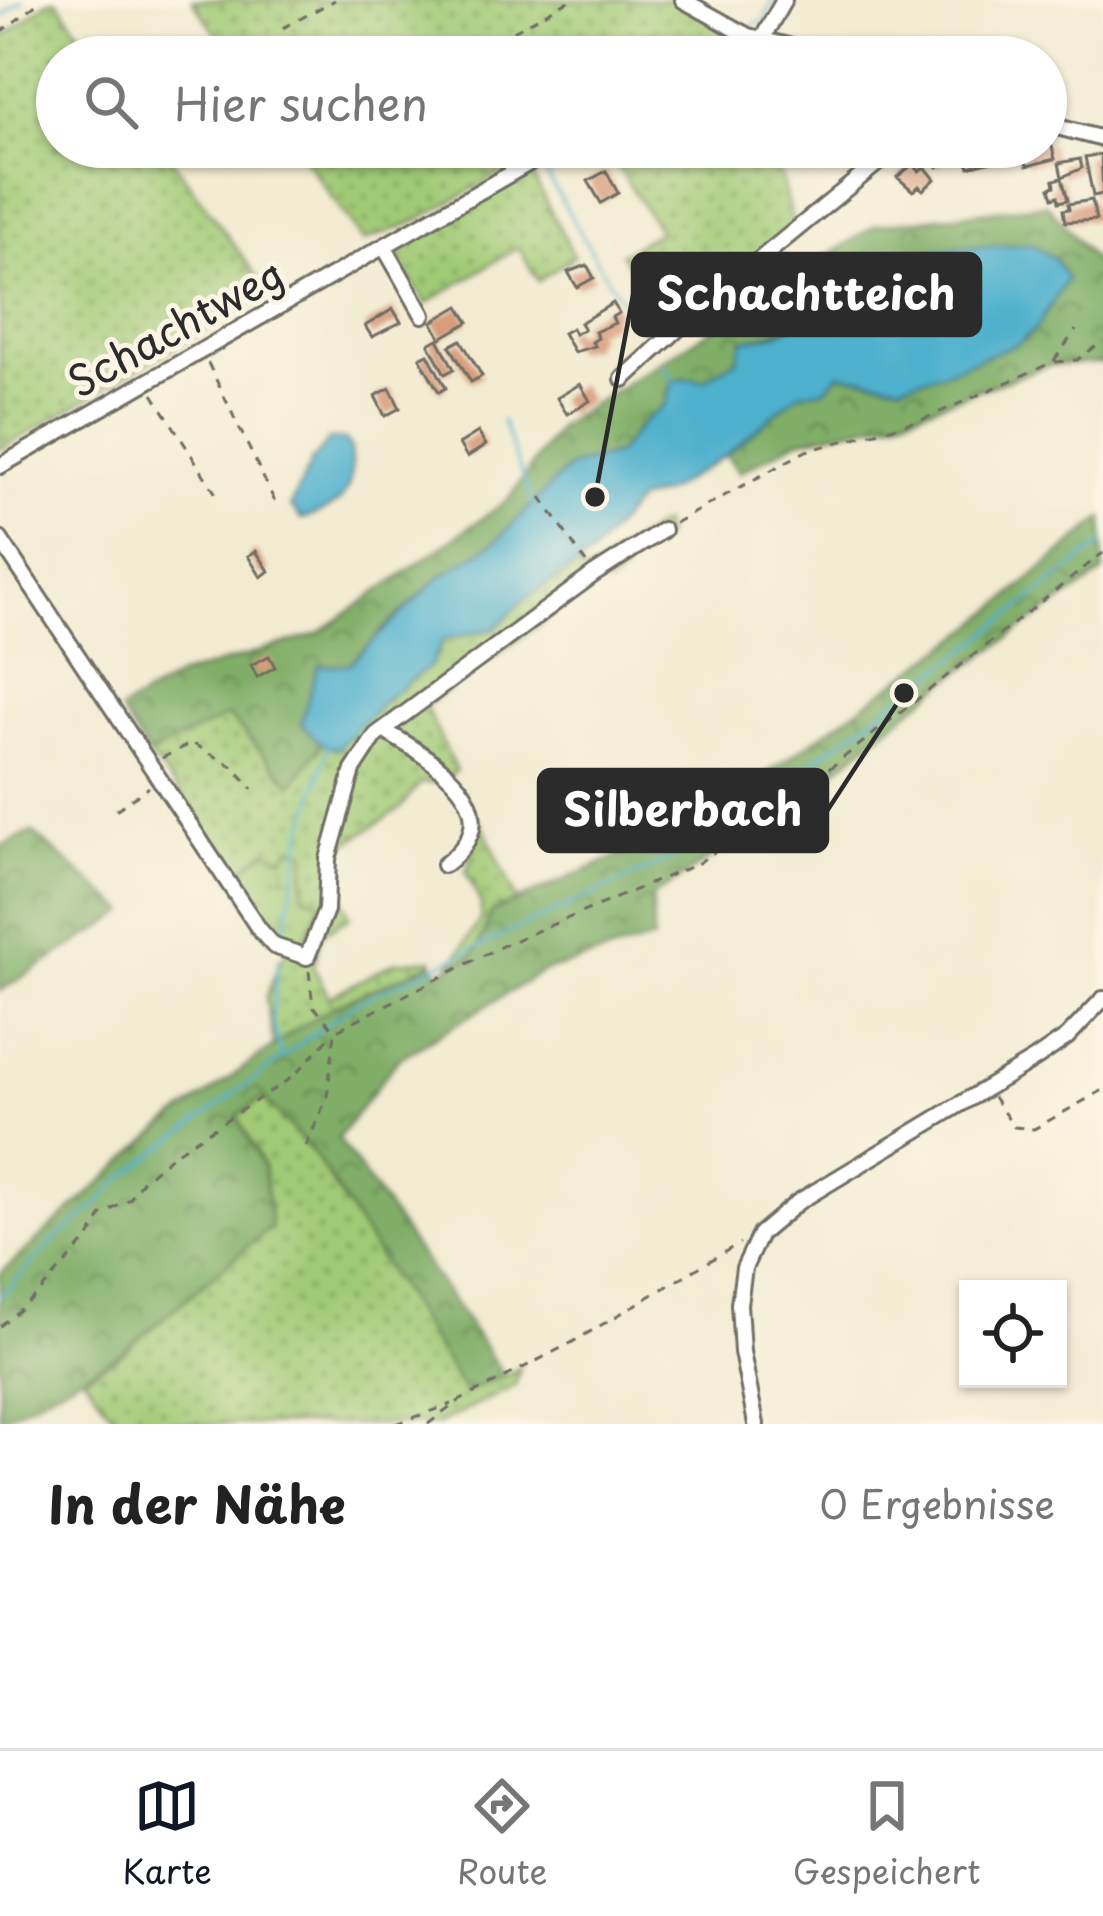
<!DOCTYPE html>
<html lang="de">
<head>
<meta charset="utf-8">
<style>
  body { margin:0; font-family:"Playpen Sans",sans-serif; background:#f2f2f2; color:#222 }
  .controls { position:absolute; right:36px; bottom:36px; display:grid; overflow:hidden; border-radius:0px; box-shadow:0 3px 9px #0004 }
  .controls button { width:108px; height:108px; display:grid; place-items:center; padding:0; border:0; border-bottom:3px solid #e0e0e0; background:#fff; color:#222; font:60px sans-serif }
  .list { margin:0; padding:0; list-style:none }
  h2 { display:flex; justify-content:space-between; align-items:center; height:156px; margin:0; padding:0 48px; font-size:51px }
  h2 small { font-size:39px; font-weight:400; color:#767676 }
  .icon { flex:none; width:66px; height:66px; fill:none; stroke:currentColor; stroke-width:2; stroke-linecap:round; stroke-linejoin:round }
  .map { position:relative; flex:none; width:1103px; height:1424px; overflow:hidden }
  .search { position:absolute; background:#fff; box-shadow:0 3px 9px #0004; left:36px; right:36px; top:36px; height:132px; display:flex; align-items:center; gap:30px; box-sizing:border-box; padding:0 42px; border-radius:66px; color:#767676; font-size:45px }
  .sheet { height:324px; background:#fff }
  nav { display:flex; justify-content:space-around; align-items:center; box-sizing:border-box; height:168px; border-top:3px solid #e0e0e0; background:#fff; font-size:33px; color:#767676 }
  nav a { display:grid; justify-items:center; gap:6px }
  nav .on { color:#111827 }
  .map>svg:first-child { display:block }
  .grass { fill:url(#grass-dots); stroke:#667a50; stroke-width:3 }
  .forest { fill:url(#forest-crowns); stroke:#566c49; stroke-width:3 }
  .wetland { fill:url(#wetland-marsh); stroke:#667a50; stroke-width:3 }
  .water { fill:#4eb0cd; stroke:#3c6e7c; stroke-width:3 }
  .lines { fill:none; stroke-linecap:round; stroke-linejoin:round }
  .stream { stroke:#4eb0cd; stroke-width:3 }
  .building { fill:#d89b7b }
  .minor-casing { stroke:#716e65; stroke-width:20 }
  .path { stroke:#716e65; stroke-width:3; stroke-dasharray:9 9; stroke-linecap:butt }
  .minor { stroke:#fff; stroke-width:14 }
  .labels { text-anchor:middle; stroke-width:10; stroke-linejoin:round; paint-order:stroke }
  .street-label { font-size:42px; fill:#2b2b2b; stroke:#fcf5e5 }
  .leader { fill:none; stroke:#2b2b2b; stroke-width:4.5 }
  .callout-dot { fill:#2b2b2b; stroke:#fcf5e5; stroke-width:4.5 }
  .callout { fill:#2b2b2b; stroke:#2b2b2b; stroke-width:4.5 }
  .callout-label { font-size:45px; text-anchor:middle; font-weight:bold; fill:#fff }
</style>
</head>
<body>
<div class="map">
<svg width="1103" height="1424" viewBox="0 0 1103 1424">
  <defs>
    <pattern id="grass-dots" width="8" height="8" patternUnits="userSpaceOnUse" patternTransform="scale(3)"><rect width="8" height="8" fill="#a1ca76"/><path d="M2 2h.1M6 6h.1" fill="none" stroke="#83a461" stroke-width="1.8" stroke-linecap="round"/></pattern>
    <pattern id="forest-crowns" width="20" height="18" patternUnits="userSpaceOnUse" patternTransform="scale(3)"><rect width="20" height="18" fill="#80ae67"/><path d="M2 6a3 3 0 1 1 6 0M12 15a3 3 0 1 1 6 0" fill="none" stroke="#698e55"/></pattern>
    <pattern id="wetland-marsh" width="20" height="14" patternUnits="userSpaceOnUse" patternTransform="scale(3)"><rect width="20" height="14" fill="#a1ca76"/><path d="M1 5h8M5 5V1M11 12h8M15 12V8" fill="none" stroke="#83a461"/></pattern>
  </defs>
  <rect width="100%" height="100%" fill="#fcf5e5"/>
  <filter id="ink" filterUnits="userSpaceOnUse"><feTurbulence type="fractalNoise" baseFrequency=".00833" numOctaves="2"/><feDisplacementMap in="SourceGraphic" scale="24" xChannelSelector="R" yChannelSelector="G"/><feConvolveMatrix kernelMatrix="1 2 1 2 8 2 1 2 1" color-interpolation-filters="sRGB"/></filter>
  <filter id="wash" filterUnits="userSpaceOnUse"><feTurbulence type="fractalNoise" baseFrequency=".004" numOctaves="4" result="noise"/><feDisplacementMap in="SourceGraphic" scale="48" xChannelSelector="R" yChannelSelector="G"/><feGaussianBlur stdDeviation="2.7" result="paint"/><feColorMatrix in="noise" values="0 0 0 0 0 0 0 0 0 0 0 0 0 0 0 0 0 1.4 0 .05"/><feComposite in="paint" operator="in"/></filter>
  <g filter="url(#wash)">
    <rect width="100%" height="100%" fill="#f2ebd1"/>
    <path class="grass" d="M 50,0 L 57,0 L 98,57 L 57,57 L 57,147 L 163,147 L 269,293 L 0,450 L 0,40 Z
      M 192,0 L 673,0 L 734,34 L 736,42 L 710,57 L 233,57 Z
      M 296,147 L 549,147 L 411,224 L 363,241 Z
      M 605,147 L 773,147 L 793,225 L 669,330 L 621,254 L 659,231 Z
      M 531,173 L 574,256 L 538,281 L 518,247 L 426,304 L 392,249 Z
      M 662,523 L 666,536 L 629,557 L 623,574 L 610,586 L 595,585 L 425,706 L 456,771 L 443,782 L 420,783 L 400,809 L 343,846 L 338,887 L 350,917 L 321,934 L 314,967 L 329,997 L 395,962 L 432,959 L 433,963 L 334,1006 L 274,1047 L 266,998 L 279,963 L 320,901 L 303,893 L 306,869 C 276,855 257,855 233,877 L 192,807 L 148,755 L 228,715 L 292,784 L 321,744 L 338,748 L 387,698 L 431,665 L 444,639 L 495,629 L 523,600 L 578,566 L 585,573 Z
      M 481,822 L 518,902 L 492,913 L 476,953 L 450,967 L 481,918 L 481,904 L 466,872 Z
      M 263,1097 L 312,1151 L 465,1392 L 520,1368 L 515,1386 L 438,1424 L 120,1424 L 84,1377 L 121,1354 L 263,1166 L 237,1116 Z"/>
    <path class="forest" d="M 1047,204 L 1103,272 L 1103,363 L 1049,365 L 893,420 L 799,440 L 739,472 L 726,455 L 798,393 L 825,389 L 838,374 L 901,384 L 888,262 C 847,299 798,329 744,340 L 737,360 L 703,380 L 684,378 L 666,404 L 643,422 L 617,454 L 569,467 L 495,542 L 440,577 L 383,629 L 302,723 L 321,744 L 292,785 L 228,716 L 148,755 L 120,711 L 177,677 L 318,634 L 508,500 L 559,426 L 876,225 Z
      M 1103,518 L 1103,573 L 944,683 L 790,806 L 652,897 L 653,940 L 542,972 L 397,1060 L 338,1138 L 503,1374 L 465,1393 L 312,1151 L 263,1098 L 237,1116 L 263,1166 L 271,1227 L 121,1354 L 0,1419 L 0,1274 L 162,1128 L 294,1031 L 334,1006 L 433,963 L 438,973 L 475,954 L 492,912 L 704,818 L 975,626 Z
      M 32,832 L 127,912 L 0,991 L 0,847 Z"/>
    <path class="wetland" d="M 291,848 L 306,851 L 303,893 L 321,902 L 308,933 L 299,944 C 267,947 249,901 233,877 L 267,850 L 282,858 Z"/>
    <path class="water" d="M 1031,244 L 1054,258 L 1067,279 L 1036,329 L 1017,344 L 941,373 L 901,384 L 839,374 L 825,389 L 798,394 L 726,455 L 664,493 L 637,501 L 590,557 L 523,600 L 495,629 L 444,639 L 431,665 L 387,698 L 337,749 L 321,744 L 301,723 L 318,666 L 349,664 L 440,577 L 495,542 L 569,467 L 617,454 L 643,422 L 666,404 L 673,381 L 684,378 L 703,380 L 737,360 L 743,340 L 779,333 L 858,289 L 888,262 L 935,249 Z
      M 330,439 L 345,440 L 350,447 C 356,492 344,508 301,519 L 290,506 L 312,460 Z"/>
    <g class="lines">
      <path class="stream" d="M 0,18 L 23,0
        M 748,28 L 766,19 L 773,0
        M 699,57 L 734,37
        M 533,150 L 539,147
        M 542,167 L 607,278 L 652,343
        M 663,364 L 673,381
        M 502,421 L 532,503
        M 698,845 L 970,647 L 1103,543
        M 283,940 L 302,836 L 328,746
        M 278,960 L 272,1021 L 282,1058
        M 0,1296 C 20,1279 36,1257 55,1240 C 81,1216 97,1209 120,1180 L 355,1003 L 681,854"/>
    </g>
    <g id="blocks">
      <path class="building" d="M 1051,143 L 1055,159 L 1027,166 L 1023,150 Z
        M 931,147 L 946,147 L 953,157 L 938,167 L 928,152 Z
        M 964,147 L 1001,147 L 1004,158 L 969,167 Z
        M 1101,154 L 1103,194 L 1093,196 L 1085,157 Z
        M 1080,159 L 1082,168 L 1062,177 L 1059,163 Z
        M 913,164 L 919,171 L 925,167 L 935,179 L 923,190 L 919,186 L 913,191 L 897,177 Z
        M 606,171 L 618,193 L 601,203 L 588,181 Z
        M 1062,178 L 1068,200 L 1059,202 L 1058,196 L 1053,198 L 1050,188 L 1055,186 L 1054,180 Z
        M 1092,200 L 1096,220 L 1065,222 L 1063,210 L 1069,209 L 1068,204 Z
        M 587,265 L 594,278 L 577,287 L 568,272 Z
        M 613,303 L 619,313 L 612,317 L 615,323 L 595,332 L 598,338 L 592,342 L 595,346 L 574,352 L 563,333 L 572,328 L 575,334 L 584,329 L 580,323 Z
        M 459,306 L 469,322 L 441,338 L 432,322 Z
        M 393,309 L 401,322 L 372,337 L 365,326 Z
        M 438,339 L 454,369 L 445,374 L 429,344 Z
        M 461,340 L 482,376 L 471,382 L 450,346 Z
        M 428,354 L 446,388 L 439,392 L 420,358 Z
        M 580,384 L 590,401 L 567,414 L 557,398 Z
        M 390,388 L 400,408 L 385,416 L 375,396 Z
        M 478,432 L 486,445 L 467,457 L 459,444 Z
        M 256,551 L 269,571 L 261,577 L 248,556 Z
        M 269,656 L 275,667 L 257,677 L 251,665 Z"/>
    </g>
  </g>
  <g filter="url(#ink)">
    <use href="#blocks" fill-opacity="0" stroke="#716e65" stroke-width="3"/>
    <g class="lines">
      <defs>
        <path id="minor" d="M 683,0 L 748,36 L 831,57
          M 763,37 L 784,0
          M 726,57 L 763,37
          M 1046,124 L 1103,139
          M 385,248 L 423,315
          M 623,379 L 704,305 L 897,147
          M 0,466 L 557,147
          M 0,539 L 259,929 L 274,946 L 307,957 L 326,910 L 328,859 L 353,770 L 376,735 L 594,574 L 663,530
          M 383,730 C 431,758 518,810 444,865
          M 756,1424 L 742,1352 L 739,1304 L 744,1268 L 760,1234 L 798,1202 L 1035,1059 L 1067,1037 L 1103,999"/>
      </defs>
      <use href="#minor" class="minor-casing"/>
      <path class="path" d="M 283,28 L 335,0
        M 0,33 L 42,0
        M 466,57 L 570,0
        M 1055,362 L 1077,360 L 1103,341
        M 208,363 L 278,508
        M 153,394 L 216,494
        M 541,497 L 586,563
        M 675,523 L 806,451 L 924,419 L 1053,362 L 1076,330
        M 162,758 L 192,743 L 232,766 L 253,789
        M 116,810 L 149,787
        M 309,971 L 313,1006 L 335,1031 L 504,945 L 697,864 L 787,802 L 1103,553
        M 993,1097 L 1014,1127 L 1034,1129 L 1103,1090
        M 306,1147 L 327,1097 L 335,1033
        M 0,1326 L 38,1294 L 90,1236 L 102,1215 L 130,1199 L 142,1181 L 175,1153 L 294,1076 L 334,1032
        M 396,1424 L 452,1404
        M 428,1424 L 459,1401 L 571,1343 L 740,1243"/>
      <use href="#minor" class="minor"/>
    </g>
  </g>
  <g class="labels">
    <g class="street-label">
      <text transform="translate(176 328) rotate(-29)" y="15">Schachtweg</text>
    </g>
  </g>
  <path class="leader" d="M595 497L633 295M904 693L827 811"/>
  <g class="callout-dot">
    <circle cx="595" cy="497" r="12"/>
    <circle cx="904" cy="693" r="12"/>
  </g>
  <g class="callout">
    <rect x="633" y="254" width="347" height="81" rx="12"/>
    <rect x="539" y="770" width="288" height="81" rx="12"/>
  </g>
  <g class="callout-label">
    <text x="806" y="310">Schachtteich</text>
    <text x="683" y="826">Silberbach</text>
  </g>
</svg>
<div class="controls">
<button><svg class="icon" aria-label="locate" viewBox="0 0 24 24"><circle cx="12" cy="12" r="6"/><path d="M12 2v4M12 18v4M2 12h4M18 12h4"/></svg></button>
</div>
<div class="search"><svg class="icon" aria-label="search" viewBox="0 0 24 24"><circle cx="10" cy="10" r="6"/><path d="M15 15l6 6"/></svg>Hier suchen</div>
</div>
<section class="sheet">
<h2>In der Nähe<small>0 Ergebnisse</small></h2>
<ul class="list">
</ul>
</section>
<nav>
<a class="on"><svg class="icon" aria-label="map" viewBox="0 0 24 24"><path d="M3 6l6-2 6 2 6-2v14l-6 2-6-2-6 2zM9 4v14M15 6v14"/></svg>Karte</a>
<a><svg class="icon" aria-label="directions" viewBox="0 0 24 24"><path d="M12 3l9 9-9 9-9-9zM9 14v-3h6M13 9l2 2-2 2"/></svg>Route</a>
<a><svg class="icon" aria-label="saved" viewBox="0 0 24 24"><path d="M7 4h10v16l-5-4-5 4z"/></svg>Gespeichert</a>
</nav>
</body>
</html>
